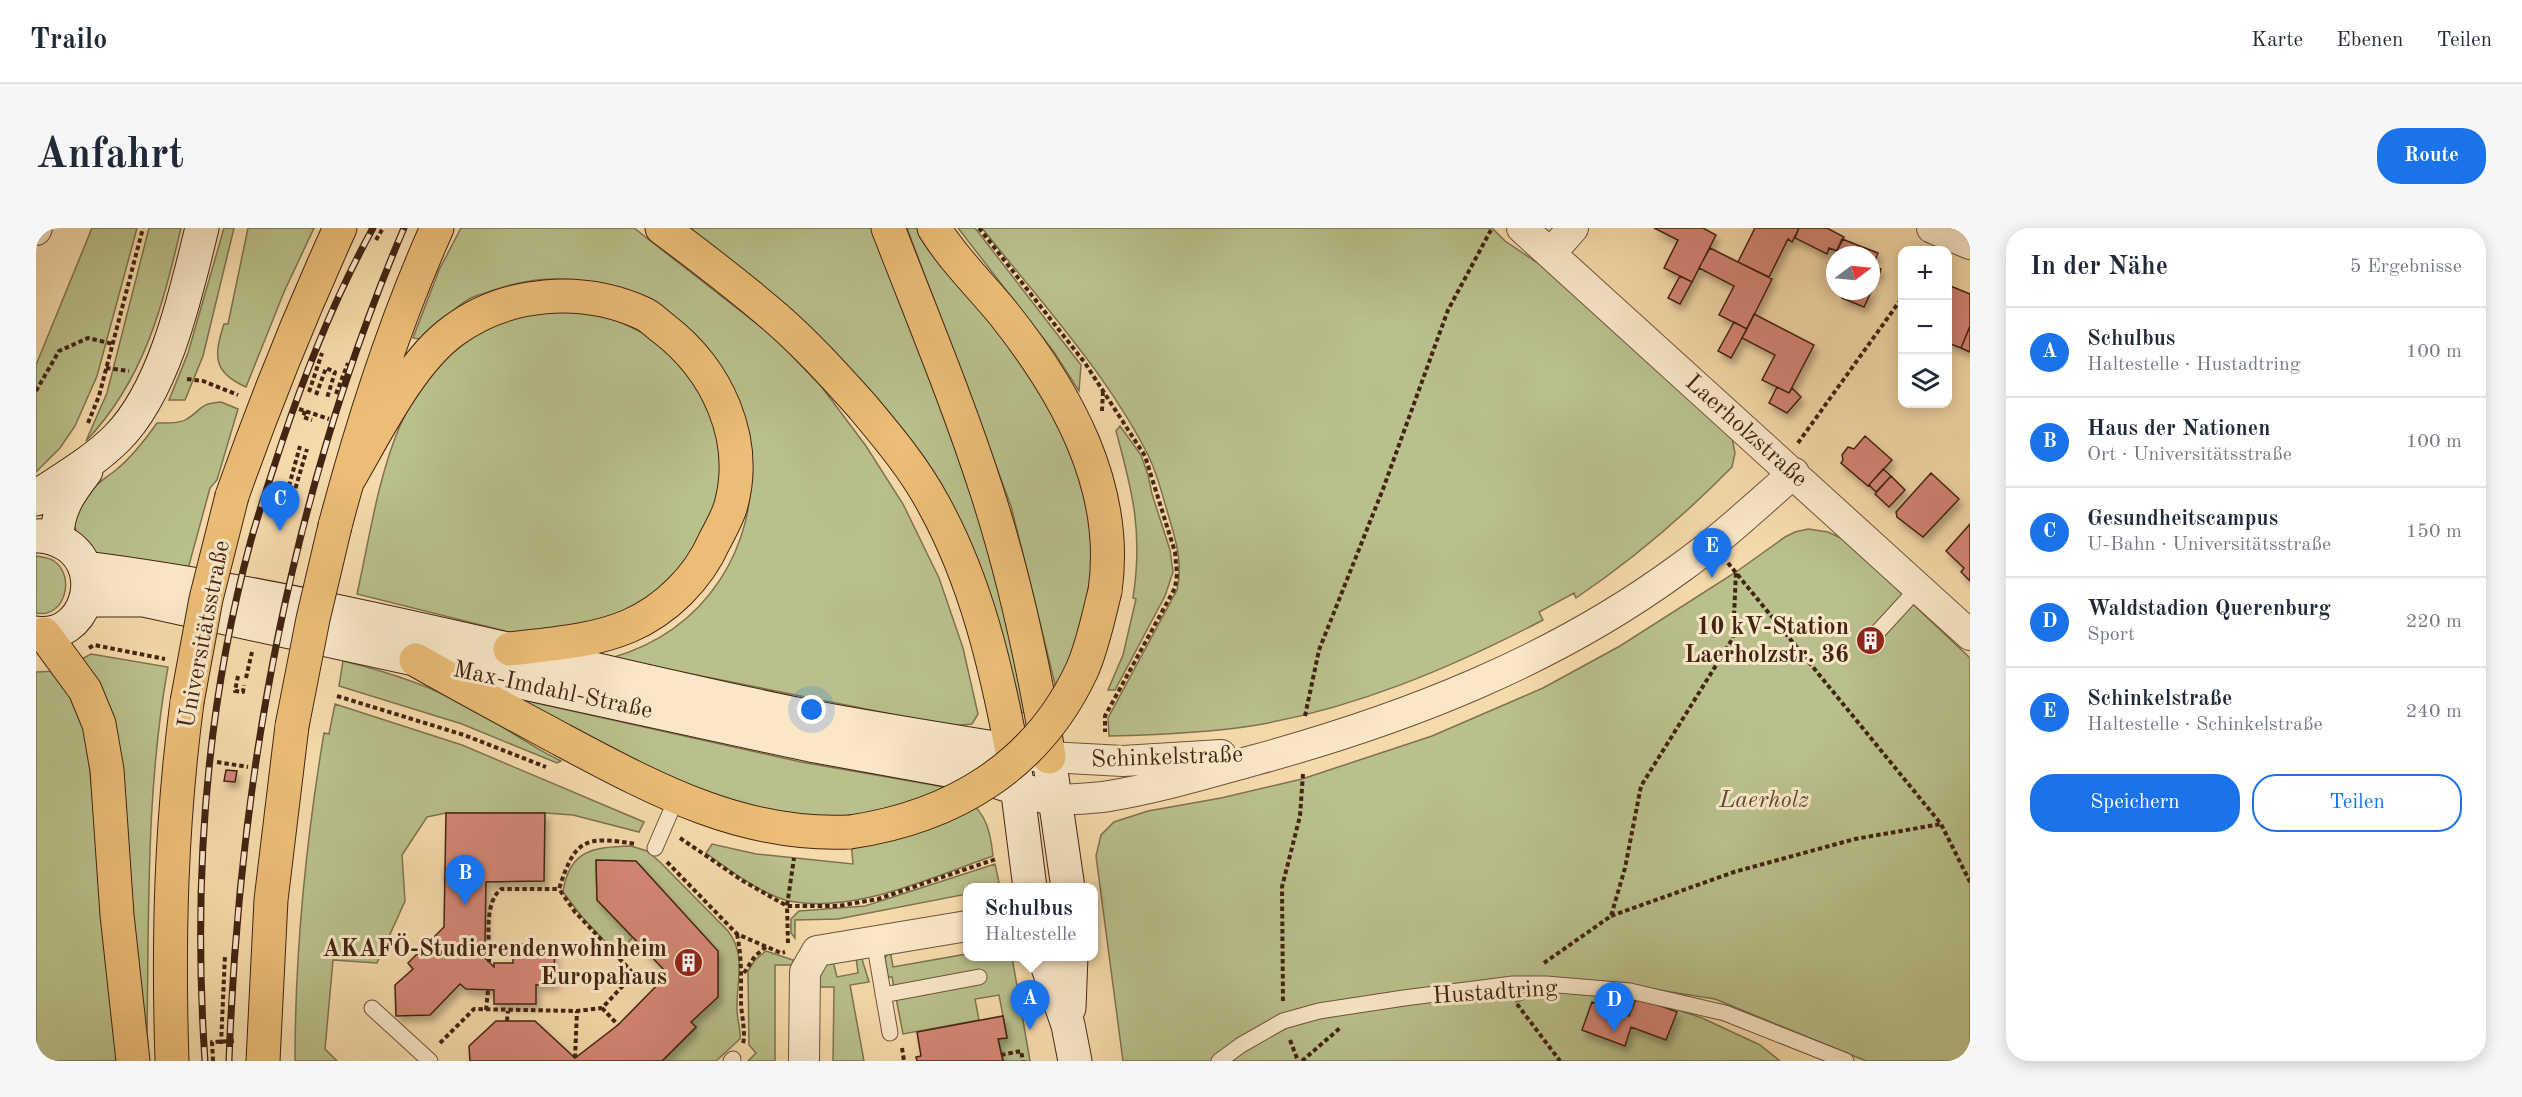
<!DOCTYPE html>
<html lang="de">
<head>
<meta charset="utf-8">
<style>
  body { margin:0; font-family:"Old Standard TT",serif; background:#f6f6f7; color:#1f2937 }
  .controls { position:absolute; right:18px; top:18px; display:grid; overflow:hidden; border-radius:12px; box-shadow:0 3px 15px #0003 }
  .controls button { width:54px; height:54px; display:grid; place-items:center; padding:0; border:0; border-bottom:2px solid #e0e1e3; background:#fff; color:#1f2937; font:30px sans-serif }
  .compass { position:absolute; left:1790px; top:18px; width:54px; height:54px; border-radius:50%; background:#fff; box-shadow:0 3px 15px #0003; rotate:74deg }
  .you { position:absolute; left:776px; top:482px; width:21px; height:21px; margin:-15px; border:4px solid #fff; border-radius:50%; background:#1a73e8; box-shadow:0 0 0 9px #1a73e833 }
  .badge { display:grid; place-items:center; width:39px; height:39px; border-radius:50%; background:#1a73e8; color:#fff; font-size:20px; font-weight:700 }
  .pin { position:absolute; translate:-50% -50px; filter:drop-shadow(0 2px 3px #0008) }
  .pin::after { content:''; position:absolute; top:32px; width:21px; height:18px; background:inherit; clip-path:polygon(0 0,100% 0,50% 100%) }
  .popup { position:absolute; left:927px; top:655px; width:135px; height:78px; box-sizing:border-box; display:grid; place-content:center; border-radius:12px; background:#fff; filter:drop-shadow(0 2px 4px #0005); font-size:20px; white-space:nowrap; color:#747a83 }
  .popup b { font-size:22px; color:#1f2937 }
  .popup::after { content:''; position:absolute; left:50%; top:100%; margin-left:-12px; border:12px solid transparent; border-top-color:#fff }
  .list { margin:0; padding:0; list-style:none }
  h2 { display:flex; justify-content:space-between; align-items:center; height:78px; margin:0; padding:0 24px; font-size:26px }
  h2 small { font-size:20px; font-weight:400; color:#747a83 }
  .list li { display:grid; grid-template-columns:39px 1fr auto; gap:18px; align-items:center; box-sizing:border-box; height:90px; padding:0 24px; border-top:2px solid #e0e1e3 }
  .list b { display:block; font-size:22px; white-space:nowrap }
  .list p { margin:0; font-size:20px; white-space:nowrap; color:#747a83 }
  .list em { font-size:20px; font-style:normal; color:#747a83 }
  .actions { display:flex; gap:12px; padding:18px 24px }
  .actions a { flex:1; padding:14px 0; border:2px solid #1a73e8; border-radius:24px; text-align:center; font-size:21px; color:#1a73e8 }
  .actions .main { background:#1a73e8; color:#fff }
  .icon { flex:none; width:33px; height:33px; fill:none; stroke:currentColor; stroke-width:2; stroke-linecap:round; stroke-linejoin:round }
  .map { position:relative; flex:none; width:1934px; height:833px; overflow:hidden; border-radius:24px }
  header { display:flex; align-items:center; gap:36px; box-sizing:border-box; height:84px; padding:0 30px; background:#fff; border-bottom:2px solid #e0e1e3 }
  header strong { font-size:28px }
  nav { display:flex; gap:33px; margin-inline-start:auto; font-size:21px }
  .intro { display:flex; align-items:center; justify-content:space-between; box-sizing:border-box; height:144px; padding:0 36px }
  h1 { margin:0; font-size:42px }
  .button { padding:15px 27px; border-radius:24px; background:#1a73e8; color:#fff; font-size:21px; font-weight:700 }
  main { display:flex; gap:36px; padding:0 36px }
  aside { flex:1; background:#fff; border-radius:24px; box-shadow:0 3px 15px #0003 }
  .map>svg:first-child { display:block }
  .green { fill:#b9c08b; stroke:#7e724e; stroke-width:1.5 }
  .building { fill:#d58675; stroke:#432412; stroke-width:1.5; filter:url(#shadow) }
  .lines { fill:none; stroke-linecap:round; stroke-linejoin:round }
  .lane-casing { stroke:#705238; stroke-width:17 }
  .street-casing { stroke:#705238; stroke-width:32 }
  .secondary-casing { stroke:#432412; stroke-width:35 }
  .highway-casing { stroke:#432412; stroke-width:35 }
  .path { stroke:#432412; stroke-width:4; stroke-dasharray:4.5 3; stroke-linecap:butt }
  .lane { stroke:#f9e7c8; stroke-width:15 }
  .street { stroke:#f9e7c8; stroke-width:30 }
  .secondary { stroke:#f9e7c8; stroke-width:33 }
  .highway { stroke:#ebbd76; stroke-width:33 }
  .rail-casing { stroke:#432412; stroke-width:7 }
  .rail { stroke:#f9e7c8; stroke-width:4.5; stroke-dasharray:14; stroke-linecap:butt }
  .highway-bridge-casing { stroke:#432412; stroke-width:35; stroke-linecap:butt }
  .highway-bridge { stroke:#ebbd76; stroke-width:33 }
  .labels { text-anchor:middle; stroke-width:6; stroke-linejoin:round; paint-order:stroke }
  .street-label { font-size:24px; fill:#432412; stroke:#f9e7c8 }
  .poi-label { font-size:24px; font-weight:bold; fill:#432412; stroke:#f9e7c8; text-anchor:end }
  .park-label { font-size:24px; font-style:italic; fill:#604b30; stroke:#f9e7c8 }
</style>
</head>
<body>
<header>
<strong>Trailo</strong>
<nav><a>Karte</a><a>Ebenen</a><a>Teilen</a></nav>
</header>
<div class="intro"><h1>Anfahrt</h1><a class="button">Route</a></div>
<main>
<div class="map">
<svg width="1934" height="833" viewBox="0 0 1934 833">
  <defs>
    <filter id="shadow"><feDropShadow dx="3.5" dy="6" stdDeviation="3" flood-color="#0004"/></filter>
  </defs>
  <rect width="100%" height="100%" fill="#f6daab"/>
  <filter id="stains"><feTurbulence type="fractalNoise" baseFrequency=".00333" numOctaves="4"/><feColorMatrix values="0 0 0 0 .2 0 0 0 0 .09 0 0 0 0 .02 0 0 0 .5 -.17"/></filter>
  <radialGradient id="worn" r=".72"><stop offset=".6" stop-color="#630" stop-opacity="0"/><stop offset="1" stop-color="#630" stop-opacity=".3"/></radialGradient>
  <path class="green" d="M 56,0 L 101,0 L 61,148 L 39,198 L 24,220 L 0,244 L 0,137 Z
    M 113,0 L 145,0 C 126,80 108,152 50,213 L 71,165 Z
    M 188,0 L 198,0 L 167,128 L 149,172 L 133,172 L 152,125 Z
    M 212,0 L 278,0 L 248,64 L 210,159 C 176,144 178,127 188,96 L 192,96 Z
    M 425,0 L 598,0 L 739,110 L 785,158 L 830,218 L 867,276 L 903,350 L 927,420 L 942,486 L 936,496 L 915,498 L 575,430 C 774,373 758,84 548,53 C 512,48 488,52 455,63 C 448,66 440,67 433,71 C 416,81 400,99 384,111 L 377,110 L 403,42 Z
    M 642,0 L 844,0 L 945,269 L 998,483 L 984,485 L 932,318 Z
    M 871,0 L 891,0 L 1042,219 L 1065,329 L 1045,404 L 1020,460 L 975,278 Z
    M 922,0 L 939,0 L 1045,137 L 1043,163 L 1018,124 Z
    M 946,0 L 1456,0 L 1469,13 L 1506,38 L 1696,210 L 1699,225 L 1696,239 C 1646,290 1599,330 1540,370 L 1538,365 L 1503,384 L 1507,392 C 1415,440 1318,481 1215,498 C 1168,505 1121,507 1073,508 L 1072,490 L 1141,362 C 1147,335 1140,312 1132,286 C 1126,266 1121,244 1111,225 C 1069,143 1003,72 946,0 Z
    M 510,83 L 542,83 L 580,92 L 605,104 L 630,122 L 654,148 L 672,179 L 683,210 L 686,245 L 683,276 L 664,324 L 593,392 L 481,406 L 321,366 C 342,273 352,153 445,103 C 453,99 461,93 470,90 C 483,86 497,85 510,83 Z
    M 185,174 L 202,181 L 181,252 L 174,260 L 152,341 L 54,324 C 50,318 44,312 41,305 C 27,275 63,256 81,241 C 97,228 109,212 121,195 C 129,195 144,196 151,191 C 167,181 162,176 185,174 Z
    M 1084,198 L 1105,227 L 1112,247 L 1116,266 L 1134,322 L 1137,344 L 1129,368 L 1079,462 L 1072,462 L 1087,427 L 1100,371 L 1097,370 C 1107,305 1097,265 1080,203 Z
    M 1772,301 L 1792,304 L 1809,312 L 1934,430 L 1934,833 L 1830,833 L 1679,771 L 1584,756 L 1490,751 L 1480,774 L 1492,770 L 1491,763 L 1501,762 L 1607,770 L 1666,790 L 1724,817 L 1744,833 L 1087,833 L 1060,628 L 1065,607 L 1078,594 L 1112,583 L 1185,570 L 1266,551 L 1396,508 L 1507,460 L 1584,418 L 1700,344 L 1749,309 L 1759,304 Z
    M 0,328 C 5,329 14,330 18,333 C 40,348 29,391 0,385 Z
    M 55,426 L 132,439 C 110,560 113,683 111,804 L 113,833 L 109,833 L 44,432 Z
    M 307,433 C 353,444 396,458 437,481 C 467,498 494,518 525,533 L 521,535 L 426,496 L 303,458 Z
    M 23,443 L 51,509 L 70,723 L 83,833 L 0,833 L 0,444 Z
    M 469,468 L 765,534 L 920,561 C 946,581 954,594 957,628 C 896,649 819,686 753,673 C 729,668 690,640 670,625 L 676,616 L 720,626 L 817,636 L 813,590 L 704,585 Z
    M 299,476 L 426,517 L 608,594 L 603,604 L 537,587 L 509,585 L 410,585 L 391,589 L 366,627 L 369,673 L 341,735 L 297,732 L 289,821 L 301,833 L 259,833 C 259,724 270,613 288,505 L 293,506 Z
    M 595,618 L 611,623 L 624,634 L 692,703 C 711,728 700,753 701,782 C 701,791 705,802 704,811 L 680,833 L 626,833 L 660,800 L 655,794 L 682,769 L 682,723 L 560,633 L 561,672 L 597,709 L 585,722 L 578,723 L 547,690 L 527,664 C 533,622 557,619 595,618 Z
    M 959,636 L 964,659 L 931,660 L 931,666 L 802,691 L 759,692 L 759,710 L 755,705 L 755,691 L 763,683 L 829,678 Z
    M 854,722 L 857,739 L 931,726 L 931,728 L 976,729 L 994,833 L 967,833 L 962,811 L 971,809 L 963,767 L 939,771 L 943,792 L 867,806 L 856,749 L 852,749 L 849,730 Z
    M 730,723 L 757,732 L 757,737 L 739,737 L 739,833 L 712,833 L 720,825 L 713,817 L 712,743 L 719,732 Z
    M 820,729 L 826,731 L 833,754 L 814,757 L 828,833 L 797,833 L 798,759 L 782,759 L 783,749 L 790,735 L 797,733 L 801,749 L 822,745 Z"/>
  <path class="building" d="M 1618,0 L 1667,0 L 1680,7 L 1656,54 L 1628,40 L 1642,12 Z
    M 1719,0 L 1763,0 L 1756,14 L 1752,11 L 1733,49 L 1702,34 Z
    M 1763,0 L 1791,0 L 1808,9 L 1801,23 L 1793,20 L 1791,26 L 1759,10 Z
    M 1806,11 L 1842,25 L 1837,38 L 1845,41 L 1843,47 L 1840,46 L 1835,56 L 1835,27 L 1799,27 Z
    M 1674,20 L 1736,51 L 1711,101 L 1683,87 L 1698,58 L 1663,40 Z
    M 1799,28 L 1799,44 L 1793,41 Z
    M 1644,48 L 1656,54 L 1644,76 L 1632,70 Z
    M 1912,57 L 1934,66 L 1934,98 L 1925,120 L 1912,115 Z
    M 1835,59 L 1837,60 L 1828,79 L 1806,70 L 1809,63 L 1835,63 Z
    M 1718,86 L 1778,117 L 1753,165 L 1726,152 L 1739,127 L 1706,110 Z
    M 1698,94 L 1711,101 L 1695,130 L 1682,123 Z
    M 1934,98 L 1934,124 L 1925,120 Z
    M 1741,159 L 1753,165 L 1756,160 L 1765,169 L 1751,185 L 1733,175 Z
    M 1829,208 L 1856,232 L 1832,258 L 1805,235 L 1807,232 L 1806,227 L 1812,219 L 1818,221 Z
    M 1847,241 L 1855,248 L 1840,264 L 1833,257 Z
    M 1895,245 L 1923,271 L 1887,309 L 1861,289 L 1860,284 Z
    M 1855,248 L 1869,262 L 1853,279 L 1839,266 Z
    M 1934,296 L 1934,353 L 1925,344 L 1928,340 L 1910,323 Z
    M 1833,404 L 1842,412 L 1834,421 L 1825,413 Z
    M 190,542 L 201,543 L 199,554 L 188,553 Z
    M 410,585 L 509,585 L 508,653 L 450,654 L 449,716 L 442,723 L 458,739 L 458,735 L 477,735 L 477,716 L 518,716 L 519,756 L 500,757 L 500,776 L 458,776 L 458,762 L 430,761 L 424,756 L 394,787 L 360,788 L 359,757 L 377,741 L 372,735 L 408,699 Z
    M 560,632 L 600,633 L 682,723 L 682,769 L 655,794 L 660,799 L 626,833 L 434,833 L 433,818 L 460,793 L 499,793 L 539,830 L 582,797 L 632,746 L 561,672 Z
    M 1601,769 L 1641,784 L 1630,812 L 1595,799 L 1589,818 L 1546,802 L 1556,774 L 1593,788 Z
    M 967,788 L 971,810 L 962,811 L 967,833 L 881,833 L 880,829 L 885,828 L 881,804 Z"/>
  <g class="lines">
    <defs>
      <path id="lane" d="M 1839,407 L 1883,359
        M 619,620 L 641,569
        M 838,713 L 854,805
        M 847,767 L 943,749
        M 336,780 L 394,833
        M 695,833 L 697,831
        M 1183,833 L 1205,817 L 1247,793 L 1283,783 L 1368,770 L 1477,756 L 1510,756 L 1594,763 L 1689,785 L 1810,833"/>
      <path id="street" d="M 1486,0 L 1934,407
        M 1896,0 L 1934,16
        M 0,2 L 1,0
        M 1515,25 L 1537,0
        M 1013,529 L 1087,533 L 1185,527
        M 1019,572 C 1037,571 1056,571 1073,568 C 1123,560 1171,545 1219,532 C 1369,491 1516,434 1643,341 C 1684,312 1720,278 1758,245
        M 768,833 L 769,744 L 781,723 L 931,698"/>
      <path id="secondary" d="M 0,271 L 3,267 C 30,249 58,233 81,210 C 129,162 150,65 166,0
        M 0,308 C 12,307 21,311 31,317 C 71,344 49,412 0,405
        M 21,310 C 21,282 33,265 50,243
        M 50,340 C 291,371 527,438 765,487 C 847,503 930,515 1013,529 L 1032,660
        M 50,372 L 107,372 L 774,517 L 939,547 L 1019,572
        M 979,542 L 994,660
        M 1008,728 L 1032,797 L 1039,833
        M 1033,780 L 1035,728"/>
      <path id="highway" d="M 626,0 C 665,29 704,59 740,90 C 771,117 799,148 826,178 C 852,209 879,241 898,277 C 940,353 960,439 976,523
        M 852,0 C 886,88 922,174 951,264 C 979,350 998,440 1013,529
        M 898,0 C 917,31 944,57 967,85 C 1030,164 1084,259 1069,363
        M 311,254 C 339,207 373,135 417,103 C 471,63 546,58 606,85 C 614,88 621,96 628,101 C 681,142 713,210 695,277 C 692,289 684,302 678,314 C 662,350 630,382 593,398 C 555,414 514,416 474,421
        M 196,268 C 228,177 264,88 304,0
        M 299,298 C 326,196 358,96 401,0
        M 8,406 L 49,462 L 63,496 L 71,542 L 81,687 L 97,833
        M 380,432 C 429,460 478,486 528,513 C 620,562 707,609 814,604
        M 136,833 C 132,709 135,597 151,474
        M 227,833 L 235,672 L 256,498"/>
    </defs>
    <use href="#lane" class="lane-casing"/>
    <use href="#street" class="street-casing"/>
    <use href="#secondary" class="secondary-casing"/>
    <use href="#highway" class="highway-casing"/>
    <path class="path" d="M 943,0 L 1049,135 L 1109,228 L 1139,324 L 1141,346 L 1139,360 L 1069,488 L 1069,504
      M 340,12 L 347,0
      M 70,140 L 93,143
      M 151,151 L 167,153 L 202,167
      M 0,163 L 23,123 L 52,110 L 77,116
      M 273,164 L 286,125
      M 300,166 L 312,135
      M 280,167 L 290,140 L 299,144 L 291,170
      M 263,181 L 293,191
      M 269,183 L 267,189 L 276,192
      M 1066,183 L 1067,163
      M 52,195 L 63,168 L 107,0
      M 1762,215 L 1866,70
      M 245,287 L 264,218
      M 251,289 L 271,221
      M 1692,335 L 1905,596 L 1934,654
      M 53,420 L 58,417 L 129,431
      M 202,448 L 199,463 L 207,464 L 208,457
      M 210,450 L 216,424
      M 301,468 L 428,507 L 510,539
      M 1269,488 L 1283,422 L 1347,261 L 1412,82 L 1456,0
      M 181,534 L 212,539
      M 644,610 L 707,653 L 751,678 L 802,678 L 842,671 L 960,631
      M 631,634 L 701,706 L 745,725 L 749,724
      M 1575,688 L 1698,644 L 1819,611 L 1905,596
      M 701,706 C 706,731 705,747 705,773 C 705,787 710,802 707,816
      M 752,715 L 751,678 L 758,630
      M 582,730 L 601,713
      M 453,734 C 454,712 447,676 465,661 L 523,661
      M 1508,735 L 1575,688 L 1589,640 L 1605,558 L 1697,410 L 1700,344
      M 708,745 L 719,728 L 731,718
      M 598,746 L 632,746
      M 1247,773 L 1246,659 L 1264,588 L 1267,546
      M 1481,776 L 1524,833
      M 566,780 L 582,797
      M 450,782 L 452,762
      M 471,793 L 472,783
      M 1254,812 L 1262,833
      M 404,815 L 438,781 L 541,783 L 566,780 L 598,746 L 539,684 L 523,661 C 539,610 549,608 600,616
      M 185,816 L 189,727
      M 866,820 L 868,833
      M 965,827 L 985,823 L 987,833
      M 539,830 L 541,783
      M 177,833 L 176,814 L 198,813
      M 1266,833 L 1304,800"/>
    <use href="#lane" class="lane"/>
    <use href="#street" class="street"/>
    <use href="#secondary" class="secondary"/>
    <use href="#highway" class="highway"/>
    <defs>
      <path id="rail" d="M 169,833 C 157,658 169,481 215,312 C 224,280 235,248 245,217 C 270,142 299,69 337,0
        M 193,833 C 203,548 256,263 368,0"/>
    </defs>
    <use href="#rail" class="rail-casing"/>
    <use href="#rail" class="rail"/>
    <defs>
      <path id="highway-bridge" d="M 151,474 L 170,371 L 196,268
        M 256,498 L 277,391 L 299,298
        M 814,604 C 916,589 1001,539 1046,442 C 1057,417 1062,390 1069,363"/>
    </defs>
    <use href="#highway-bridge" class="highway-bridge-casing"/>
    <use href="#highway-bridge" class="highway-bridge"/>
  </g>
  <defs>
    <symbol id="building-disc" viewBox="-11 -11 22 22"><circle r="9.5" fill="#8f2418" stroke="#f9e7c8"/><path d="M-4-6H4V6H1V3H-1V6H-4ZM-2.5-4.3h1.7v1.8h-1.7ZM.8-4.3h1.7v1.8H.8ZM-2.5-1h1.7V.8h-1.7ZM.8-1h1.7V.8H.8Z" fill="#fff"/></symbol>
  </defs>
  <g fill-rule="evenodd">
    <use href="#building-disc" x="1818" y="396" width="33" height="33"/>
    <use href="#building-disc" x="636" y="718" width="33" height="33"/>
  </g>
  <g class="labels">
    <g class="street-label">
      <text transform="translate(1711 202) rotate(42)" y="8">Laerholzstraße</text>
      <text transform="translate(167 406) rotate(-79)" y="8">Universitätsstraße</text>
      <text transform="translate(517 461) rotate(12)" y="8">Max-Imdahl-Straße</text>
      <text transform="translate(1131 528) rotate(-2)" y="8">Schinkelstraße</text>
      <text transform="translate(1459 763) rotate(-4)" y="8">Hustadtring</text>
    </g>
    <g class="poi-label">
      <text x="1813" y="406">10 kV-Station<tspan x="1813" dy="28">Laerholzstr. 36</tspan></text>
      <text x="631" y="728">AKAFÖ-Studierendenwohnheim<tspan x="631" dy="28">Europahaus</tspan></text>
    </g>
    <g class="park-label">
      <text x="1728" y="579">Laerholz</text>
    </g>
  </g>
  <rect width="100%" height="100%" filter="url(#stains)"/>
  <rect width="100%" height="100%" fill="url(#worn)"/>
</svg>
<div class="controls">
<button>+</button>
<button>−</button>
<button><svg class="icon" aria-label="layers" viewBox="0 0 24 24"><path d="M12 4l9 5-9 5-9-5zM3 14l9 5 9-5"/></svg></button>
</div>
<svg class="compass" viewBox="-18 -18 36 36"><path d="M0-13l5 13h-10z" fill="#e53935"/><path d="M0 13l5-13h-10z" fill="#747a83"/></svg>
<div class="you"></div>
<div class="pin badge" style="left:994px;top:802px">A</div>
<div class="popup"><b>Schulbus</b>Haltestelle</div>
<div class="pin badge" style="left:429px;top:677px">B</div>
<div class="pin badge" style="left:244px;top:303px">C</div>
<div class="pin badge" style="left:1578px;top:804px">D</div>
<div class="pin badge" style="left:1676px;top:350px">E</div>
</div>
<aside>
<h2>In der Nähe<small>5 Ergebnisse</small></h2>
<ul class="list">
<li><span class="badge">A</span><div><b>Schulbus</b><p>Haltestelle · Hustadtring</p></div><em>100 m</em></li>
<li><span class="badge">B</span><div><b>Haus der Nationen</b><p>Ort · Universitätsstraße</p></div><em>100 m</em></li>
<li><span class="badge">C</span><div><b>Gesundheitscampus</b><p>U-Bahn · Universitätsstraße</p></div><em>150 m</em></li>
<li><span class="badge">D</span><div><b>Waldstadion Querenburg</b><p>Sport</p></div><em>220 m</em></li>
<li><span class="badge">E</span><div><b>Schinkelstraße</b><p>Haltestelle · Schinkelstraße</p></div><em>240 m</em></li>
</ul>
<div class="actions"><a class="main">Speichern</a><a>Teilen</a></div>
</aside>
</main>
</body>
</html>
